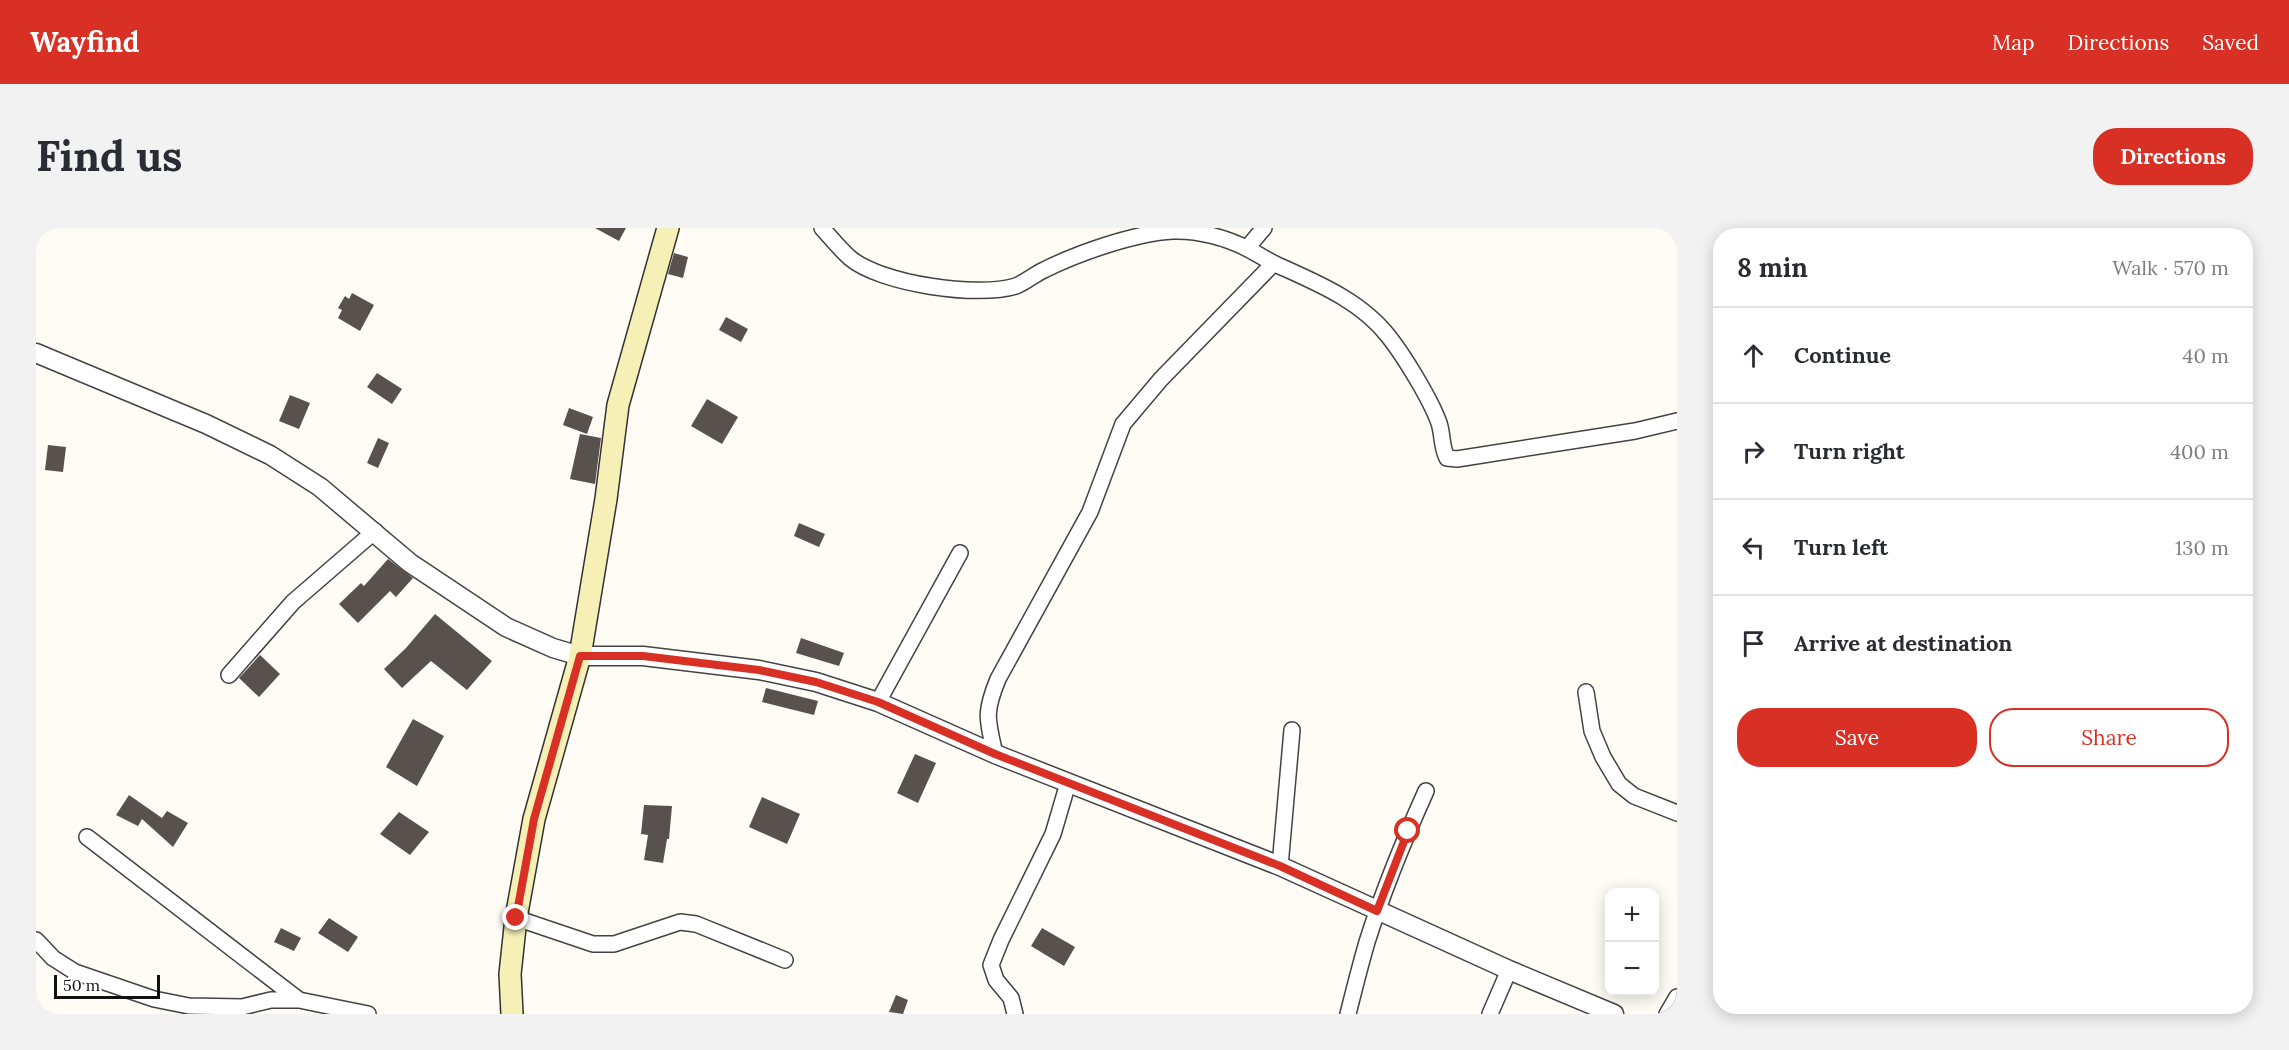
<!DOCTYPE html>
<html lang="en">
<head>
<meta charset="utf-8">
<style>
  body { margin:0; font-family:Lora,serif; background:#f2f2f3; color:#2b2b33 }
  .controls { position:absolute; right:18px; bottom:18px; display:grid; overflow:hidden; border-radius:12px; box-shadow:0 3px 15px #0003 }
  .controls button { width:54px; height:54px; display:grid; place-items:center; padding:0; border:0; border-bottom:2px solid #e1e1e2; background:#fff; color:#2b2b33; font:30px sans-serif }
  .scale { position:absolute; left:18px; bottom:15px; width:106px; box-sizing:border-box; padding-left:6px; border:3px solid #101010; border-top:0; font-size:16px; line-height:21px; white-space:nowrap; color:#101010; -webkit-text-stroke:4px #fff; paint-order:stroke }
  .stop { position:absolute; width:18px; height:18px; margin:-14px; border:4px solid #d93025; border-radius:50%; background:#fff }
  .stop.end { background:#d93025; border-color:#fff; box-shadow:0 2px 6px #0008 }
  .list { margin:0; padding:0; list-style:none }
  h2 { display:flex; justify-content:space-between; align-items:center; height:78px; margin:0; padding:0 24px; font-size:26px }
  h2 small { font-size:20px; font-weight:400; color:#7c7c81 }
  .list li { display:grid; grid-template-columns:39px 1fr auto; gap:18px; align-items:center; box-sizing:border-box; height:96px; padding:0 24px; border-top:2px solid #e1e1e2 }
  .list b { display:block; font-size:22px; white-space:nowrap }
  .list em { font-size:20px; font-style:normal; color:#7c7c81 }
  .actions { display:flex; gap:12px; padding:18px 24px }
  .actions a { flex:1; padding:14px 0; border:2px solid #d93025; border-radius:24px; text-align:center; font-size:21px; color:#d93025 }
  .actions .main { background:#d93025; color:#fff }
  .icon { flex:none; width:33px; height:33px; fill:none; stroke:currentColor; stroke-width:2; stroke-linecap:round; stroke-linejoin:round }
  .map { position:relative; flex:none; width:1641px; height:786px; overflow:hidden; border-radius:24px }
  header { display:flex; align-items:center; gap:36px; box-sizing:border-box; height:84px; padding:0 30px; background:#d93025; color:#fff }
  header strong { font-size:28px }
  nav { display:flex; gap:33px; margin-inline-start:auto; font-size:21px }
  .intro { display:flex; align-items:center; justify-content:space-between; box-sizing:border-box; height:144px; padding:0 36px }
  h1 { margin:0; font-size:42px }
  .button { padding:15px 27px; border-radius:24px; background:#d93025; color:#fff; font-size:21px; font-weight:700 }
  main { display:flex; gap:36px; padding:0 36px }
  aside { flex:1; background:#fff; border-radius:24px; box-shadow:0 3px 15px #0003 }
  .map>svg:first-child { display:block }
  .building { fill:#58514d }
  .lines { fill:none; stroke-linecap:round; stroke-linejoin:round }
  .minor-casing { stroke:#434343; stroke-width:18 }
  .tertiary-casing { stroke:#434343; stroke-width:21 }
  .secondary-casing { stroke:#323232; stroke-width:24 }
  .minor { stroke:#fff; stroke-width:15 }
  .tertiary { stroke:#fff; stroke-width:18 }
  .secondary { stroke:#f7f0b6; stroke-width:21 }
  .route { stroke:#d93025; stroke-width:8 }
</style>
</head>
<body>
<header>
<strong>Wayfind</strong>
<nav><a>Map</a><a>Directions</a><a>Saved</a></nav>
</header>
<div class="intro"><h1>Find us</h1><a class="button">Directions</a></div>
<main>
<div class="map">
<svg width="1641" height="786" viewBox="0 0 1641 786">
  <rect width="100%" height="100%" fill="#fefcf4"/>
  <path class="building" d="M 559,0 L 590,0 L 583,13 Z
    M 638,25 L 652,29 L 647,50 L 632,46 Z
    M 316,65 L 338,77 L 324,103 L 302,90 L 306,82 L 302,80 L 309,68 L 313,71 Z
    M 690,89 L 712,101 L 705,114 L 683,102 Z
    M 341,145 L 366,161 L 356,176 L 331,159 Z
    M 254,167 L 274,175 L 263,201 L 243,193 Z
    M 671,171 L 702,189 L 686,216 L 655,198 Z
    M 533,180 L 557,189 L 551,206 L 527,197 Z
    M 544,206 L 565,210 L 559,256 L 534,251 Z
    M 342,210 L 353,215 L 342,240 L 331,235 Z
    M 12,217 L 30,219 L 27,244 L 9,242 Z
    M 763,295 L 789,306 L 783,319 L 758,308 Z
    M 352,331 L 377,350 L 360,369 L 354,363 L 322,395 L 303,376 L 325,355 L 328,358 Z
    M 399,386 L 456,433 L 431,462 L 395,433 L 366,460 L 348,441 L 370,420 Z
    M 765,410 L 808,425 L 803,438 L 760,425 Z
    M 224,427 L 244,446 L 223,469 L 203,450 Z
    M 730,460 L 782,473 L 778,487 L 726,474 Z
    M 377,491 L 408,508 L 381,558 L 350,539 Z
    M 879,526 L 900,535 L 882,575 L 861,565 Z
    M 93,567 L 126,590 L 131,583 L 152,595 L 137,619 L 106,591 L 102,598 L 80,587 Z
    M 726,569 L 764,586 L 751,616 L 713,599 Z
    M 608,577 L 636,578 L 633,611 L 631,611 L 627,635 L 608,632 L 612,607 L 605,606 Z
    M 363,584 L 393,604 L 374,627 L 344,606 Z
    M 293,690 L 322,709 L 312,724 L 282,705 Z
    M 245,700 L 265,710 L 258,723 L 238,714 Z
    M 1006,700 L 1039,719 L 1028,738 L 995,718 Z
    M 860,767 L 872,772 L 867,786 L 853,784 Z"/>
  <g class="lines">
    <defs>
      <path id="minor" d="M 786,0 C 795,10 804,21 814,30 C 845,56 942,70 980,58 C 990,54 999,46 1008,42 C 1042,25 1099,5 1137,3 C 1162,2 1191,10 1212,21 C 1224,27 1235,35 1248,40 C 1286,57 1327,75 1353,109 C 1368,128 1395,172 1403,195 C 1407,207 1405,218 1411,230 L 1421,231 L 1599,203 L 1641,193
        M 1211,20 L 1228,0
        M 193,447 L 257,374 L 339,303
        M 1550,464 L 1556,503 L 1567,529 L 1583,556 L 1598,568 L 1641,585
        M 842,474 L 924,325
        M 959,526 C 951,491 948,485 962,451 L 1054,284 L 1087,196 L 1125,151 L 1237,36
        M 51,609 L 263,772
        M 1244,638 L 1256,502
        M 480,690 L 557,716 L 578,716 L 644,694 L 660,696 L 749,732
        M 0,712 L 17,730 L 39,744 L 118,771 L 153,778 L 206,779 L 235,772 L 263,772 L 332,786
        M 979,786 L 975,770 L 960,752 L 955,737 L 965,712 L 1017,606 L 1032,555
        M 1312,786 C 1318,762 1324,738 1331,714 C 1347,663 1368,612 1390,563
        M 1454,786 L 1473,742
        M 1631,786 L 1641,769"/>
      <path id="tertiary" d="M 0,125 L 170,196 L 234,227 L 284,259 L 374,335 L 470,399 L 517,420 L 544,428 L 607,428 L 723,442 L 780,454 L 842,474 L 959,526 L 1244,638 L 1473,742 L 1578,786"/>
      <path id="secondary" d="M 476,786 L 474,746 L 480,690 L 498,591 L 544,428 L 570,271 L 582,177 L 632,0"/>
    </defs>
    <use href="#minor" class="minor-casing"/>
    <use href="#tertiary" class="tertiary-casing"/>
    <use href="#secondary" class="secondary-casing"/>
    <use href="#minor" class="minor"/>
    <use href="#tertiary" class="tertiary"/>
    <use href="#secondary" class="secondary"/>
  </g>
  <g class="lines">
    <path class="route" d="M 480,690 L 498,591 L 544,428 L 607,428 L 723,442 L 780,454 L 842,474 L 959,526 L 1244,638 L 1341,683 L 1372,603"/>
  </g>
</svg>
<div class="controls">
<button>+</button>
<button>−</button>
</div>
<div class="scale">50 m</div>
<div class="stop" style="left:1372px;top:603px"></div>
<div class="stop end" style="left:480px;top:690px"></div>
</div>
<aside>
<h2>8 min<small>Walk · 570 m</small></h2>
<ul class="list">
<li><svg class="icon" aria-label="ahead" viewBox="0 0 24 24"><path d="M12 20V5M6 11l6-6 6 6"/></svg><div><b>Continue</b></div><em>40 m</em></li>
<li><svg class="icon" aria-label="right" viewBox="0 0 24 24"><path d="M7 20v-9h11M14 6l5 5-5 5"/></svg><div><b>Turn right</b></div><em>400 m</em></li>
<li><svg class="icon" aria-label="left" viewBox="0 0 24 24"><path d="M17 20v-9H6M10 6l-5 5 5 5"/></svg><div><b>Turn left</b></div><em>130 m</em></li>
<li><svg class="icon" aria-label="arrive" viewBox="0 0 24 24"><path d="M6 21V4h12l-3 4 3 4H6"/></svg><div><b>Arrive at destination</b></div></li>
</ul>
<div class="actions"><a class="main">Save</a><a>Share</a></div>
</aside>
</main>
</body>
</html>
